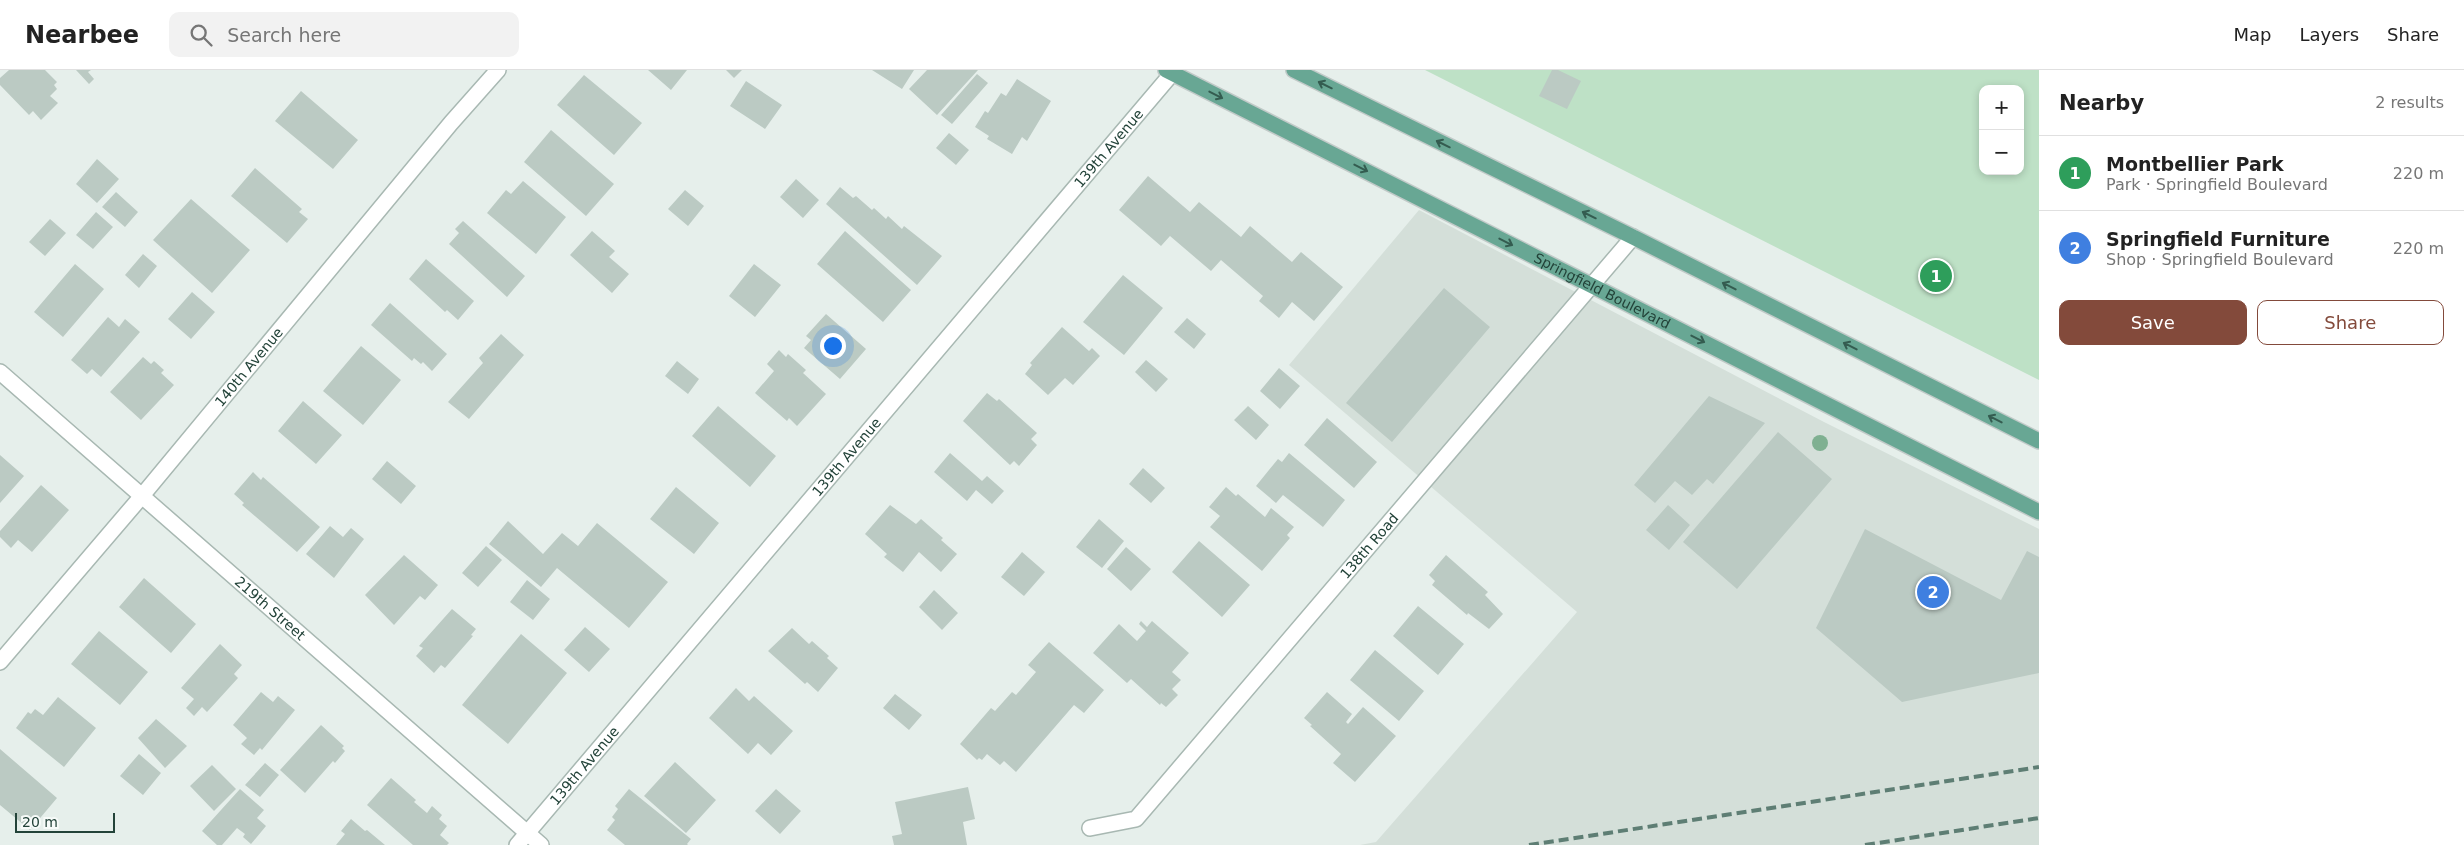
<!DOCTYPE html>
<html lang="en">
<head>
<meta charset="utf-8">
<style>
  body { margin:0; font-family:"DejaVu Sans",sans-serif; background:#f2f2f2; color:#222 }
  .controls { position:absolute; right:15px; top:15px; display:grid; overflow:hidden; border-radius:10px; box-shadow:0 2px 8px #0003 }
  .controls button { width:45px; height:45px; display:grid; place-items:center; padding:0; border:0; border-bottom:1px solid #e0e0e0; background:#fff; color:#222; font:25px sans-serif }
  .scale { position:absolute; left:15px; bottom:12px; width:100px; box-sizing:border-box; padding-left:5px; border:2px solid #234339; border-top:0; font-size:14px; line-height:18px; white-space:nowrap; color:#234339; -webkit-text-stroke:4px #f7fbf9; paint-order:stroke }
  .you { position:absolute; left:832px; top:275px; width:18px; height:18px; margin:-12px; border:4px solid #fff; border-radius:50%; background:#1a73e8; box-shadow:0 0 0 8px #1a73e833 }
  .badge { display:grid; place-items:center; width:32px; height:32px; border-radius:50%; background:#834a3b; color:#fff; font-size:16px; font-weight:700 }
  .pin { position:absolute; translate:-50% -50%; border:2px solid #fff; box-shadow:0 1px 5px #0006 }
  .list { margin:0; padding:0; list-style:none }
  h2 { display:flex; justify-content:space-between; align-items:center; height:65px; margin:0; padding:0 20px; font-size:21px }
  h2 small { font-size:16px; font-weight:400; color:#767676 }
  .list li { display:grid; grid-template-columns:32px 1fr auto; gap:15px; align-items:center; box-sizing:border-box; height:75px; padding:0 20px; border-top:1px solid #e0e0e0 }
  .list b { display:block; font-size:19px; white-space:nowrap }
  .list p { margin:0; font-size:16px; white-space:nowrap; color:#767676 }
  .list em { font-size:16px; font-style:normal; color:#767676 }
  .actions { display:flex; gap:10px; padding:15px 20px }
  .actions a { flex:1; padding:11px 0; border:1px solid #834a3b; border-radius:10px; text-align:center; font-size:18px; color:#834a3b }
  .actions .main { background:#834a3b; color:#fff }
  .icon { flex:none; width:28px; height:28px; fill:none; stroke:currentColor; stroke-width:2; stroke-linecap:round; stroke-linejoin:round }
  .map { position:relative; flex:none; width:2039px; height:775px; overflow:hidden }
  header { display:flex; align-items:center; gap:30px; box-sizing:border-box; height:70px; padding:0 25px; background:#fff; border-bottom:1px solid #e0e0e0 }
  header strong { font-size:24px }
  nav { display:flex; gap:28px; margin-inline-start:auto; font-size:18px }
  .search { width:350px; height:45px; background:#f2f2f2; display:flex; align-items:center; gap:12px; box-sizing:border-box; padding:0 18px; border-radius:10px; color:#767676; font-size:19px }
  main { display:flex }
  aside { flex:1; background:#fff }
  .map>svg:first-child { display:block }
  .built { fill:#d4dfd9 }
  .green { fill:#bee1c6; fill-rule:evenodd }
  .building { fill:#bbcac3 }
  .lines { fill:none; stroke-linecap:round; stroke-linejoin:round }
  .minor-casing { stroke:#a8b8b2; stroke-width:18 }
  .major-casing { stroke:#c1cac8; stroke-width:18 }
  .minor { stroke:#fff; stroke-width:15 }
  .major { stroke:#68a794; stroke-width:15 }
  .rail { stroke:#5e7e74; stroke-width:4; stroke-dasharray:10 5; stroke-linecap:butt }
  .tree { fill:#7fb091 }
  .oneway { stroke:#345c50 }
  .labels { text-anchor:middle; stroke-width:5; stroke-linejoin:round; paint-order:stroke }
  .street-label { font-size:14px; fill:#234339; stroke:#f7fbf9 }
</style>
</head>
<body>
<header>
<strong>Nearbee</strong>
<div class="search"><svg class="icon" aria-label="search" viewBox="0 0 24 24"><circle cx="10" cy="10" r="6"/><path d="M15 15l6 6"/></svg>Search here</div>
<nav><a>Map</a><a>Layers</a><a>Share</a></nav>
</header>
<main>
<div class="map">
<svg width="2039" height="775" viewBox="0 0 2039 775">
  <rect width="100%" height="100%" fill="#e6efeb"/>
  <path class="built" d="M 1419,140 L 1824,352 L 2039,459 L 2039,775 L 1360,775 L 1376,772 L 1577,542 L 1289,295 Z"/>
  <path class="green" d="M 1425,0 L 2039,0 L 2039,310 ZM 1983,19 L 2020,19 L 2020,101 L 1983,101 Z"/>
  <path class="building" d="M 9,0 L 45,0 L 57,12 L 54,15 L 57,19 L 50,26 L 58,33 L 41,50 L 33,41 L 29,45 L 0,15 L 0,8 Z
    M 76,0 L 91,0 L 88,2 L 94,9 L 89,14 Z
    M 648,0 L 687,0 L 671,20 Z
    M 726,0 L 742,0 L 734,8 Z
    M 872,0 L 914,0 L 902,19 Z
    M 927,0 L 978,0 L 937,45 L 909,19 Z
    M 1552,0 L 1558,0 L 1581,11 L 1567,39 L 1539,26 Z
    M 977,4 L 988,13 L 952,54 L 941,45 Z
    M 584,5 L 642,53 L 614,85 L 557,35 Z
    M 1017,9 L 1051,31 L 1027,71 L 1022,67 L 1012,84 L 987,69 L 989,66 L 975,57 L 985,41 L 988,43 L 1001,23 L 1006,26 Z
    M 746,11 L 782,35 L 765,59 L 730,36 Z
    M 301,21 L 358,70 L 333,99 L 275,51 Z
    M 551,60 L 614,114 L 586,146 L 524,92 Z
    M 949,63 L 969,80 L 956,95 L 936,78 Z
    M 97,89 L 119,109 L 97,133 L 76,114 Z
    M 255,98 L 302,139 L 299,142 L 308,149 L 287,173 L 231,126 Z
    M 1148,106 L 1190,142 L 1199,132 L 1241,167 L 1250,156 L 1292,192 L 1301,182 L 1343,217 L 1314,251 L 1292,232 L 1279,248 L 1259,231 L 1263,226 L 1221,190 L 1211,201 L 1170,166 L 1161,176 L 1119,140 Z
    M 796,109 L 819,130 L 803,148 L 780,127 Z
    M 523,111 L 566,147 L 536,184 L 487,143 L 506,120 L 511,124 Z
    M 840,117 L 853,128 L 856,126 L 872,140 L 874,138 L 886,149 L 888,146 L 902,159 L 904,156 L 942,186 L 917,215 L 826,134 Z
    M 685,120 L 704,136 L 688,156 L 668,139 Z
    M 116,122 L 138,142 L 125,157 L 102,137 Z
    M 191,129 L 250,180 L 212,223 L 153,170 Z
    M 96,142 L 113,157 L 93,179 L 76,165 Z
    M 50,149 L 66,163 L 45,186 L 29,172 Z
    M 463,151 L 525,206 L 507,227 L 449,174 L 459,163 L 455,159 Z
    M 592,161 L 615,181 L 609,187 L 629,204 L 612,223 L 570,185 Z
    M 845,161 L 911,220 L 883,252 L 817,194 Z
    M 143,184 L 157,196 L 139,218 L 125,205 Z
    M 426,189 L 474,231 L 458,250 L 447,240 L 445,242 L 409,209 Z
    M 75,194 L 104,219 L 63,267 L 34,242 Z
    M 754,194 L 781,215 L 755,247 L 729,226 Z
    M 1123,205 L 1163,238 L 1124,285 L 1083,252 Z
    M 1444,218 L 1490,257 L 1392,372 L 1346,333 Z
    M 192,222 L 215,242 L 191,269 L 168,249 Z
    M 390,233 L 447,284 L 432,301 L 423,292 L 421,294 L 414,288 L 412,291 L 371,255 Z
    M 826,244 L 866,279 L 840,309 L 804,278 L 811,270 L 806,266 Z
    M 108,247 L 119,257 L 125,249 L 140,262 L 101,307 L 92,299 L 87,304 L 71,290 Z
    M 1187,248 L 1206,264 L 1194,279 L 1174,262 Z
    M 1062,257 L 1089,281 L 1092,278 L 1100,286 L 1073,315 L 1065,308 L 1048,325 L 1025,304 L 1032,295 L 1030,293 Z
    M 501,264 L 524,285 L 469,349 L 448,332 L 483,293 L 479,288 Z
    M 361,276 L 401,310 L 363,355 L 323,321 Z
    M 779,280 L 786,287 L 788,284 L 806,300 L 803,303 L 826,324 L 797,356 L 789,348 L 787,351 L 755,323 L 774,301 L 767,294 Z
    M 143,287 L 151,294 L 154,291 L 164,300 L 161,303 L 174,315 L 141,350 L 110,322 Z
    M 1146,290 L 1168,309 L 1156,322 L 1135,302 Z
    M 677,291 L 699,309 L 688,324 L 665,306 Z
    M 1279,298 L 1300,316 L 1280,339 L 1260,321 Z
    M 987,323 L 997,331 L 999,329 L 1037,363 L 1031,369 L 1037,375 L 1019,396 L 1014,391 L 1010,395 L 963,351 Z
    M 1709,326 L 1765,353 L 1713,414 L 1707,409 L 1692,425 L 1675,411 L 1655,433 L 1634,415 Z
    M 303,331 L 342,365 L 316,394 L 278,361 Z
    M 718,336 L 776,386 L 750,417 L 692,366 Z
    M 1248,336 L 1269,355 L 1256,370 L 1234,350 Z
    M 1327,348 L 1377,392 L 1354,418 L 1304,375 Z
    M 1778,362 L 1832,409 L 1737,519 L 1683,472 Z
    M 950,383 L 982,411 L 987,406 L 1004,421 L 992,434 L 976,420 L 967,431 L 934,402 Z
    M 1289,383 L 1345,430 L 1323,457 L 1283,425 L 1276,433 L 1256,416 L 1278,389 L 1282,392 Z
    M 0,385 L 24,406 L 0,433 Z
    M 387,391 L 416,416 L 401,434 L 372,409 Z
    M 1143,398 L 1165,418 L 1151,433 L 1129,414 Z
    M 253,402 L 261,410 L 263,407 L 320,457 L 297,482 L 242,435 L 244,433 L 234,424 Z
    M 41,415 L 69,440 L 32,482 L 18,470 L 11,478 L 0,467 L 0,461 Z
    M 676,417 L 719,453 L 694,484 L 650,449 Z
    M 1226,417 L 1236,426 L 1238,424 L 1265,447 L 1271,438 L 1294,457 L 1287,465 L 1290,468 L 1262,501 L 1210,457 L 1220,446 L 1209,437 Z
    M 890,435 L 916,454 L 921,449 L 943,468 L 941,470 L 957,484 L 941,502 L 919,482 L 903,502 L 884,487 L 887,484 L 865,464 Z
    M 1668,435 L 1690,455 L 1669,480 L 1646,460 Z
    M 1099,449 L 1124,471 L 1102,498 L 1076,477 Z
    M 508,451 L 543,484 L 562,463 L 578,476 L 597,453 L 668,512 L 629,558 L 557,498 L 541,517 L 489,474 Z
    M 330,456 L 343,467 L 351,458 L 364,469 L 334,508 L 306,484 Z
    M 1865,459 L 2001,530 L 2027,481 L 2039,487 L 2039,603 L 1902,632 L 1816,558 Z
    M 1199,471 L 1250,515 L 1222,547 L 1172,502 Z
    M 486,476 L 502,490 L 478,517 L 462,503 Z
    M 1126,477 L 1151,499 L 1131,521 L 1107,499 Z
    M 1022,482 L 1045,502 L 1024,526 L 1001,507 Z
    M 404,485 L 438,515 L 425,530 L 420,526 L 394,555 L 365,525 Z
    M 1446,485 L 1488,522 L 1485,525 L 1503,544 L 1489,559 L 1468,543 L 1467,545 L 1432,515 L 1435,511 L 1429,505 Z
    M 144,508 L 196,554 L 171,583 L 119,537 Z
    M 527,510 L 550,529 L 533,550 L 510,532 Z
    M 934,520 L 958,543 L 942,560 L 919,537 Z
    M 1418,536 L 1464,574 L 1438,605 L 1393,566 Z
    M 452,539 L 476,559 L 471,565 L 473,566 L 445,598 L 441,595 L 434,603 L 416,586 L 423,578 L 419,576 Z
    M 1141,551 L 1147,557 L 1152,551 L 1189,583 L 1172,602 L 1181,610 L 1172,619 L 1178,625 L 1166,637 L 1161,633 L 1160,635 L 1131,609 L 1127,613 L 1093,583 L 1119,554 L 1137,571 L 1146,561 L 1139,554 Z
    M 585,557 L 610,579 L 589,602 L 564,580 Z
    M 792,558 L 809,574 L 812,571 L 829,586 L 827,588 L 838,598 L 818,622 L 807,612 L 805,614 L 768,581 Z
    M 99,561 L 148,602 L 120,635 L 71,594 Z
    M 521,564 L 567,603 L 508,674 L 462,635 Z
    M 1049,572 L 1104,620 L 1084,643 L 1074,635 L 1016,702 L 1004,691 L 1000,695 L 987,684 L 982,690 L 979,688 L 977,690 L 960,674 L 991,638 L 995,641 L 1012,622 L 1016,625 L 1036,602 L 1028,595 Z
    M 220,574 L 242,595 L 234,604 L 238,608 L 207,642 L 202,637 L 194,646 L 186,638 L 194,629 L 181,618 Z
    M 1375,580 L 1424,621 L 1399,651 L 1350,610 Z
    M 736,618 L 749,631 L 754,626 L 793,661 L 771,685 L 758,673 L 748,684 L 709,648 Z
    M 261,622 L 273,632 L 278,626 L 295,640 L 262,680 L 260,678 L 254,685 L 241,674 L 247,668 L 233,655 Z
    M 1327,622 L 1352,644 L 1346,652 L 1348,654 L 1363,637 L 1396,666 L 1355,712 L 1333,693 L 1341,684 L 1310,656 L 1312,655 L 1304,648 Z
    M 895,624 L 922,645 L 909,660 L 883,638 Z
    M 58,627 L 96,658 L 64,697 L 16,658 L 28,642 L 31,644 L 35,639 L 43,645 Z
    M 156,649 L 187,676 L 165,698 L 138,668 Z
    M 321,655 L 344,676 L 342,678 L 345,681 L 335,693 L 333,691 L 305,723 L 280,700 Z
    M 0,679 L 57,728 L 30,760 L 0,735 Z
    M 139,684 L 161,703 L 143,725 L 120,706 Z
    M 675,692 L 716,730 L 686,763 L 644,726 Z
    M 265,693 L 279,705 L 260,727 L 245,715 Z
    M 212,695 L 236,719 L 214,741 L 190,716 Z
    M 391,708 L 416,730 L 414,732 L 427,743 L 432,736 L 442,745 L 439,749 L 447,756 L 440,765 L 449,773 L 447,775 L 413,775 L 367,735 Z
    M 968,717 L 975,749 L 963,752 L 967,775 L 894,775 L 892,766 L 902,764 L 895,732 Z
    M 240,719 L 264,740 L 257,748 L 266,756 L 251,774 L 243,767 L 245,764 L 237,758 L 222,775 L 217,775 L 202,761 Z
    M 629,719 L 691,769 L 687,774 L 688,775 L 625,775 L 607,760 L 615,750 L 612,747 L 618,739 L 615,736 Z
    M 776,719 L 801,741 L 780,764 L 755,741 Z
    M 351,749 L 365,761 L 367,760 L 385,775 L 336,775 L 345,764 L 341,761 Z"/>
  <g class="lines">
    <defs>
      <g id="minor">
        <path id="s1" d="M 0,302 L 541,775"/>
        <path id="s2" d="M 0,592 L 141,427 L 451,53 L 498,0"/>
        <path id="s3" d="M 1090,758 L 1136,749 L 1633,167"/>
        <path id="s4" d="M 517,775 L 1175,0"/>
      </g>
      <g id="major">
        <path id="s5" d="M 1166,0 L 2039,442"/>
        <path d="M 1294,0 L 1633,167 L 2039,371"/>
      </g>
    </defs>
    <use href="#minor" class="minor-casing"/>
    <use href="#major" class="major-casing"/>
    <use href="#minor" class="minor"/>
    <use href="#major" class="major"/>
    <path class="rail" d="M 1529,775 L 2039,697
      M 1865,775 L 2039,748"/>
  </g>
  <circle class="tree" cx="1820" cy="373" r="8"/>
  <defs><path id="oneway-shaft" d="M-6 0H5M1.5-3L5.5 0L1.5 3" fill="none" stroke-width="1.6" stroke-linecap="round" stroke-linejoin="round" transform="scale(1.25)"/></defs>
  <g class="oneway">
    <use href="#oneway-shaft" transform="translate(1325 15) rotate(-154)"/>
    <use href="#oneway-shaft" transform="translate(1216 25) rotate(27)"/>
    <use href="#oneway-shaft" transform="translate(1443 74) rotate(-154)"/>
    <use href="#oneway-shaft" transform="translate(1361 98) rotate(27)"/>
    <use href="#oneway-shaft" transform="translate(1589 145) rotate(-154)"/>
    <use href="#oneway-shaft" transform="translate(1506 172) rotate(27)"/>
    <use href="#oneway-shaft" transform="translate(1729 216) rotate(-153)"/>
    <use href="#oneway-shaft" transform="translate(1698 269) rotate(27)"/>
    <use href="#oneway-shaft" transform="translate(1850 276) rotate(-153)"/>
    <use href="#oneway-shaft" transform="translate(1995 349) rotate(-153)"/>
  </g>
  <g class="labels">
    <g class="street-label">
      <text dy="5" stroke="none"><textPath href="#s4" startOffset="914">139th Avenue</textPath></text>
      <text dy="5" stroke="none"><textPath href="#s5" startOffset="489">Springfield Boulevard</textPath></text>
      <text dy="5" stroke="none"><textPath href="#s2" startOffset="386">140th Avenue</textPath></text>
      <text dy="5" stroke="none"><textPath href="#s4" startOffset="509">139th Avenue</textPath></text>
      <text dy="5" stroke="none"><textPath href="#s3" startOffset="406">138th Road</textPath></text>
      <text dy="5" stroke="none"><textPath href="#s1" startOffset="359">219th Street</textPath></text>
      <text dy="5" stroke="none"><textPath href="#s4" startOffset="104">139th Avenue</textPath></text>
    </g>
  </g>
</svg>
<div class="controls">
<button>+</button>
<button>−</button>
</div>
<div class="scale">20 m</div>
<div class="you"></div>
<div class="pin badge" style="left:1936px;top:206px;background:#2e9e5b">1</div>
<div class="pin badge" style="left:1933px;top:522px;background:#3f7fe0">2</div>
</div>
<aside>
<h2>Nearby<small>2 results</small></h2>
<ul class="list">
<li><span class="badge" style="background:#2e9e5b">1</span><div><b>Montbellier Park</b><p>Park · Springfield Boulevard</p></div><em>220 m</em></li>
<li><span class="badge" style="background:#3f7fe0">2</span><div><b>Springfield Furniture</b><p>Shop · Springfield Boulevard</p></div><em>220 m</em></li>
</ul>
<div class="actions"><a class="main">Save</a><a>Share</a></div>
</aside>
</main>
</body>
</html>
